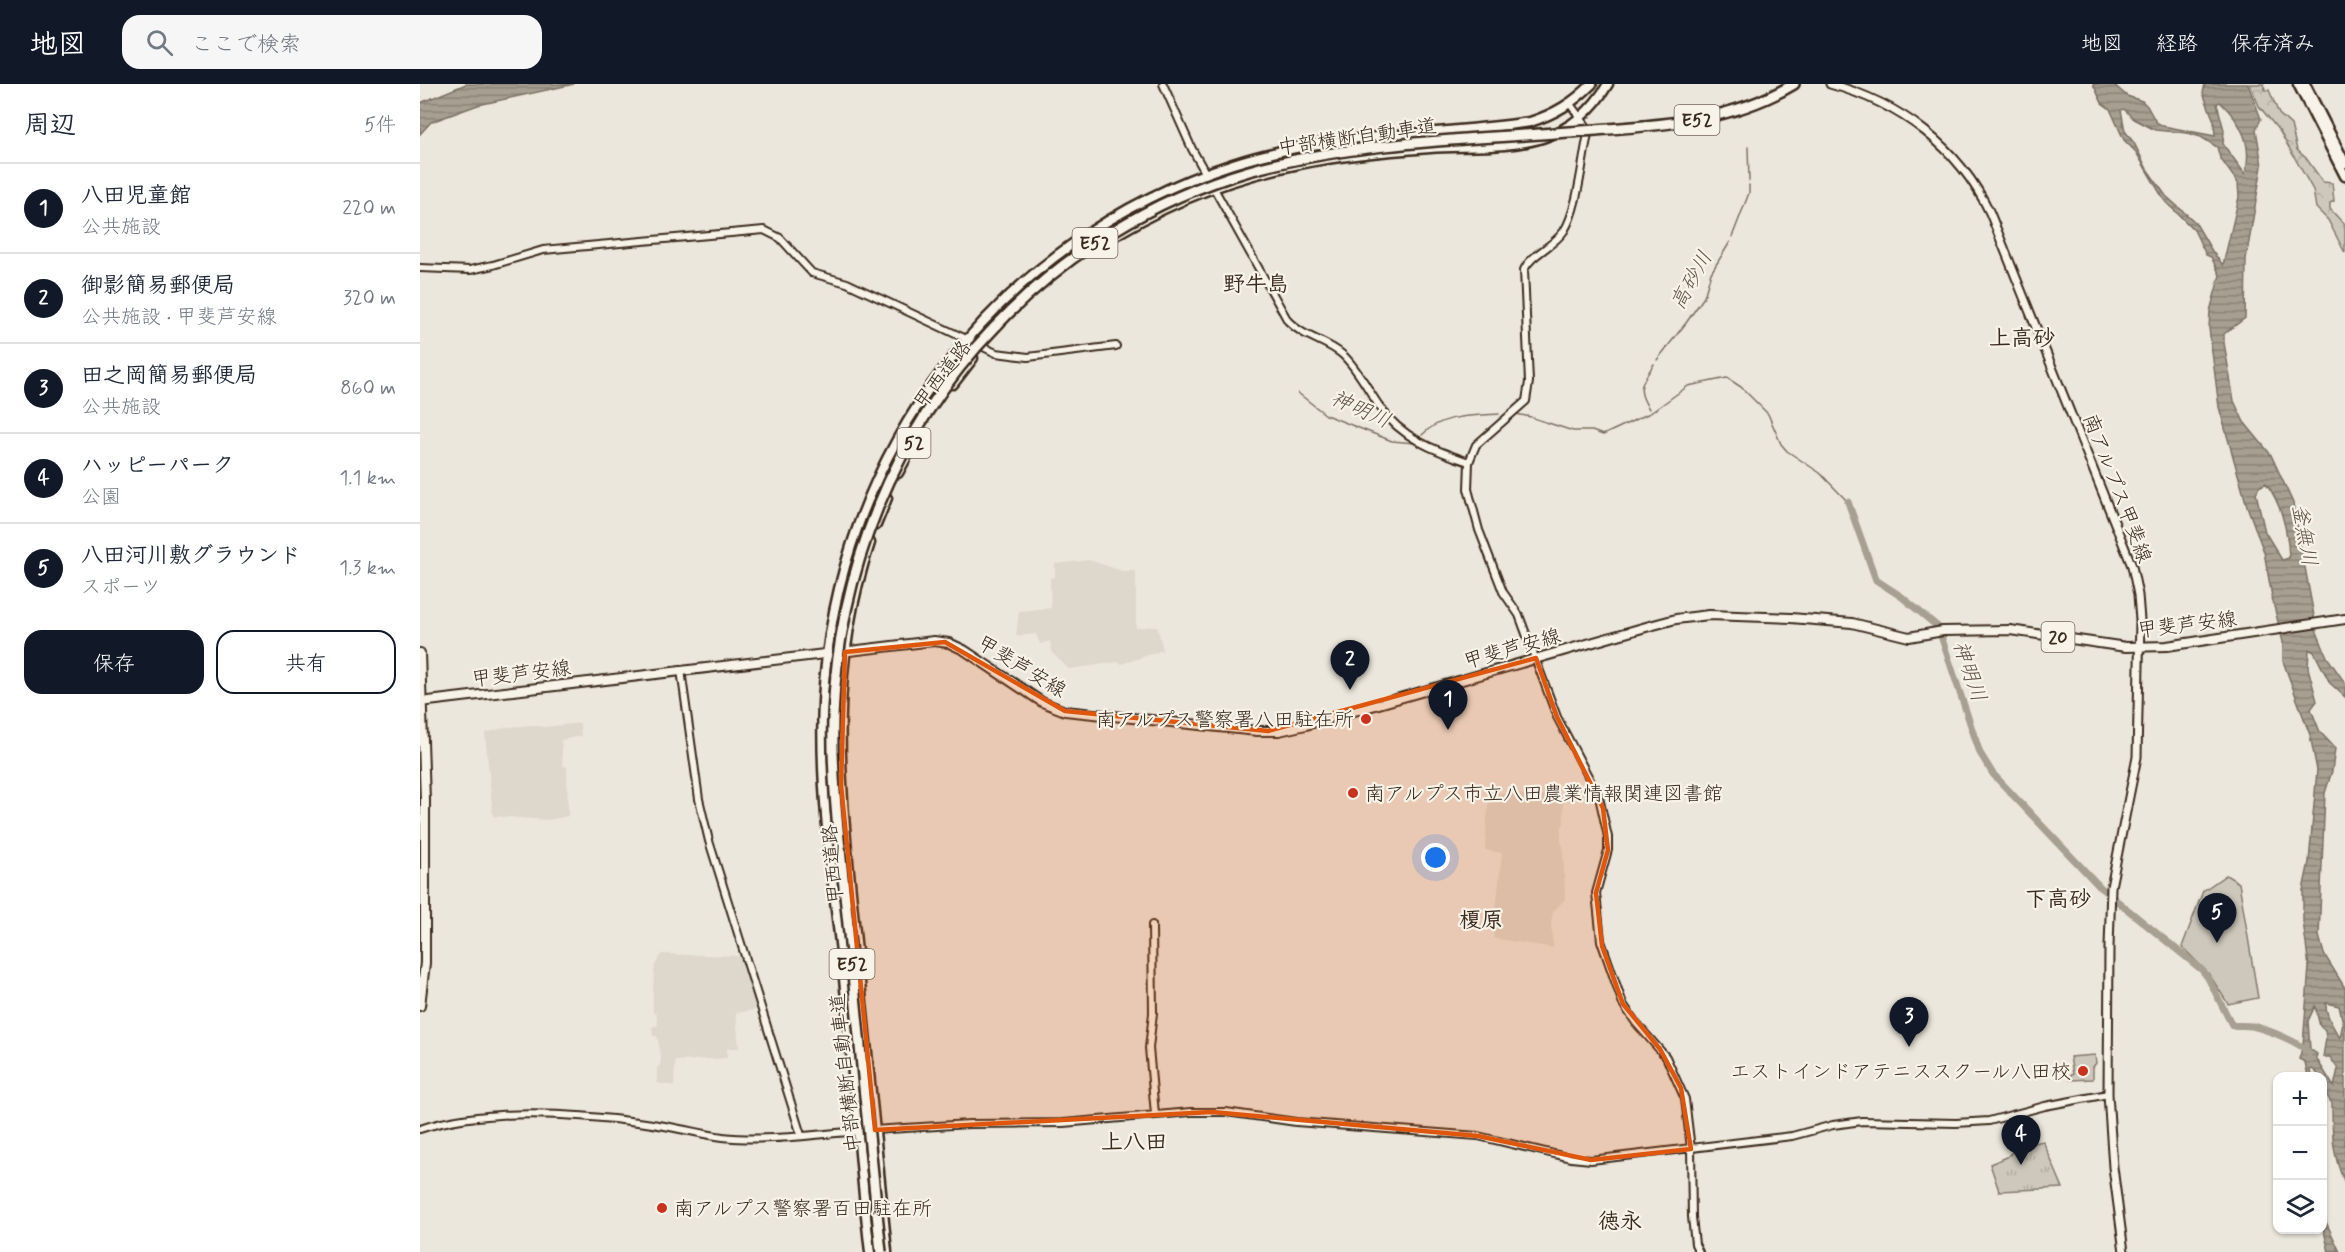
<!DOCTYPE html>
<html lang="ja">
<head>
<meta charset="utf-8">
<style>
  body { margin:0; font-family:Mynerve,"Klee One",sans-serif; background:#f6f6f7; color:#1f2937 }
  .controls { position:absolute; right:18px; bottom:18px; display:grid; overflow:hidden; border-radius:12px; box-shadow:0 2px 4px #0004 }
  .controls button { width:54px; height:54px; display:grid; place-items:center; padding:0; border:0; border-bottom:2px solid #e0e1e3; background:#fff; color:#1f2937; font:30px sans-serif }
  .you { position:absolute; left:1016px; top:774px; width:21px; height:21px; margin:-15px; border:4px solid #fff; border-radius:50%; background:#1a73e8; box-shadow:0 0 0 9px #1a73e833 }
  .badge { display:grid; place-items:center; width:39px; height:39px; border-radius:50%; background:#111827; color:#fff; font-size:20px; font-weight:700 }
  .pin { position:absolute; translate:-50% -50px; filter:drop-shadow(0 2px 3px #0008) }
  .pin::after { content:''; position:absolute; top:32px; width:21px; height:18px; background:inherit; clip-path:polygon(0 0,100% 0,50% 100%) }
  .list { margin:0; padding:0; list-style:none }
  h2 { display:flex; justify-content:space-between; align-items:center; height:78px; margin:0; padding:0 24px; font-size:26px }
  h2 small { font-size:20px; font-weight:400; color:#747a83 }
  .list li { display:grid; grid-template-columns:39px 1fr auto; gap:18px; align-items:center; box-sizing:border-box; height:90px; padding:0 24px; border-top:2px solid #e0e1e3 }
  .list b { display:block; font-size:22px; white-space:nowrap }
  .list p { margin:0; font-size:20px; white-space:nowrap; color:#747a83 }
  .list em { font-size:20px; font-style:normal; color:#747a83 }
  .actions { display:flex; gap:12px; padding:18px 24px }
  .actions a { flex:1; padding:14px 0; border:2px solid #111827; border-radius:18px; text-align:center; font-size:21px; color:#111827 }
  .actions .main { background:#111827; color:#fff }
  .icon { flex:none; width:33px; height:33px; fill:none; stroke:currentColor; stroke-width:2; stroke-linecap:round; stroke-linejoin:round }
  .map { position:relative; flex:none; width:1925px; height:1168px; overflow:hidden }
  header { display:flex; align-items:center; gap:36px; box-sizing:border-box; height:84px; padding:0 30px; background:#111827; color:#fff }
  header strong { font-size:28px }
  nav { display:flex; gap:33px; margin-inline-start:auto; font-size:21px }
  .search { width:420px; height:54px; background:#f6f6f7; display:flex; align-items:center; gap:15px; box-sizing:border-box; padding:0 21px; border-radius:18px; color:#747a83; font-size:22px }
  main { display:flex }
  aside { flex:1; background:#fff }
  .map>svg:first-child { display:block }
  .built { fill:#ddd7cc }
  .green { fill:#cec8bc; stroke:#84796d; stroke-width:1.5 }
  .forest { fill:url(#forest-crowns); stroke:#84796d; stroke-width:1.5 }
  .park { fill:url(#park-tufts); stroke:#84796d; stroke-width:1.5 }
  .water { fill:url(#water-rules); stroke:#7c7064; stroke-width:1.5; fill-rule:evenodd }
  .lines { fill:none; stroke-linecap:round; stroke-linejoin:round }
  .stream { stroke:#7c7064; stroke-width:1.5 }
  .river { stroke:#a89f93; stroke-width:7 }
  .tertiary-casing { stroke:#3b2a1e; stroke-width:10 }
  .secondary-casing { stroke:#3b2a1e; stroke-width:11 }
  .primary-casing { stroke:#3b2a1e; stroke-width:12 }
  .trunk-casing { stroke:#3b2a1e; stroke-width:13 }
  .motorway-casing { stroke:#3b2a1e; stroke-width:14 }
  .tertiary { stroke:#f7f3e8; stroke-width:6 }
  .secondary { stroke:#f7f3e8; stroke-width:7 }
  .primary { stroke:#f7f3e8; stroke-width:8 }
  .trunk { stroke:#f7f3e8; stroke-width:8 }
  .motorway { stroke:#f7f3e8; stroke-width:9 }
  .motorway-bridge-casing { stroke:#3b2a1e; stroke-width:14; stroke-linecap:butt }
  .motorway-bridge { stroke:#f7f3e8; stroke-width:9 }
  .marked { fill:#df570d; fill-opacity:0.2; stroke:#df570d; stroke-width:4.5; stroke-linejoin:round }
  .poi-dot { fill:#c8321e; stroke:#f7f3e8; stroke-width:2 }
  .labels { text-anchor:middle; stroke-width:4.5; stroke-linejoin:round; paint-order:stroke }
  .shield { fill:#f7f3e8; stroke:#73665b; stroke-width:1.5 }
  .shield-label { font-size:18px; font-weight:bold; fill:#3b2a1e }
  .street-label { font-size:20px; fill:#3b2a1e; stroke:#f7f3e8 }
  .poi-label { font-size:20px; fill:#3b2a1e; stroke:#f7f3e8; text-anchor:end }
  .water-label { font-size:21px; font-style:italic; fill:#615347; stroke:#f7f3e8 }
  .quarter-label { font-size:22px; font-weight:bold; fill:#3b2a1e; stroke:#f7f3e8 }
</style>
</head>
<body>
<header>
<strong>地図</strong>
<div class="search"><svg class="icon" aria-label="search" viewBox="0 0 24 24"><circle cx="10" cy="10" r="6"/><path d="M15 15l6 6"/></svg>ここで検索</div>
<nav><a>地図</a><a>経路</a><a>保存済み</a></nav>
</header>
<main>
<aside>
<h2>周辺<small>5件</small></h2>
<ul class="list">
<li><span class="badge">1</span><div><b>八田児童館</b><p>公共施設</p></div><em>220 m</em></li>
<li><span class="badge">2</span><div><b>御影簡易郵便局</b><p>公共施設 · 甲斐芦安線</p></div><em>320 m</em></li>
<li><span class="badge">3</span><div><b>田之岡簡易郵便局</b><p>公共施設</p></div><em>860 m</em></li>
<li><span class="badge">4</span><div><b>ハッピーパーク</b><p>公園</p></div><em>1.1 km</em></li>
<li><span class="badge">5</span><div><b>八田河川敷グラウンド</b><p>スポーツ</p></div><em>1.3 km</em></li>
</ul>
<div class="actions"><a class="main">保存</a><a>共有</a></div>
</aside>
<div class="map">
<svg width="1925" height="1168" viewBox="0 0 1925 1168">
  <defs>
    <pattern id="forest-crowns" width="20" height="18" patternUnits="userSpaceOnUse" patternTransform="scale(1.5)"><rect width="20" height="18" fill="#cec8bc"/><path d="M2 6a3 3 0 1 1 6 0M12 15a3 3 0 1 1 6 0" fill="none" stroke="#b2aca1"/></pattern>
    <pattern id="park-tufts" width="24" height="20" patternUnits="userSpaceOnUse" patternTransform="scale(1.5)"><rect width="24" height="20" fill="#cec8bc"/><path d="M3 7l-1-3M5 7V3M7 7l1-3M15 17l-1-3M17 17v-4M19 17l1-3" fill="none" stroke="#b2aca1"/></pattern>
    <pattern id="water-rules" width="6" height="5" patternUnits="userSpaceOnUse" patternTransform="scale(1.5)"><rect width="6" height="5" fill="#a89f93"/><path d="M0 2.5h6" fill="none" stroke="#8a8277"/></pattern>
  </defs>
  <rect width="100%" height="100%" fill="#ece7dc"/>
  <filter id="ink" filterUnits="userSpaceOnUse"><feTurbulence type="fractalNoise" baseFrequency=".0167" numOctaves="2"/><feDisplacementMap in="SourceGraphic" scale="12" xChannelSelector="R" yChannelSelector="G"/><feConvolveMatrix kernelMatrix="1 2 1 2 8 2 1 2 1" color-interpolation-filters="sRGB"/></filter>
  <g filter="url(#ink)">
    <path class="built" d="M 669,476 L 702,487 L 716,487 L 716,544 L 737,542 L 743,566 L 702,580 L 699,578 L 649,585 L 632,569 L 630,557 L 620,560 L 616,550 L 596,552 L 599,527 L 631,524 L 630,494 L 635,493 L 635,480 Z
      M 160,639 L 161,652 L 141,656 L 143,682 L 147,683 L 148,732 L 128,736 L 73,732 L 65,649 L 88,643 L 113,641 L 124,643 Z
      M 1069,709 L 1141,712 L 1143,714 L 1144,739 L 1141,745 L 1141,758 L 1143,762 L 1145,815 L 1133,828 L 1131,839 L 1133,864 L 1073,854 L 1082,769 L 1065,766 Z
      M 241,870 L 321,872 L 339,925 L 316,929 L 319,964 L 307,964 L 307,974 L 255,977 L 254,1002 L 237,999 L 237,983 L 240,982 L 241,974 L 237,952 L 233,952 L 232,943 L 238,941 L 236,929 L 233,929 L 233,903 L 235,881 Z"/>
    <path class="green" d="M 1806,791 L 1819,799 L 1838,914 L 1808,920 L 1789,890 L 1762,863 L 1783,807 Z
      M 1675,971 L 1676,979 L 1673,983 L 1673,995 L 1650,996 L 1649,992 L 1653,990 L 1650,973 Z"/>
    <path class="forest" d="M 1830,0 L 1844,0 L 1845,6 L 1849,6 L 1859,30 L 1871,41 L 1877,66 L 1886,74 L 1903,98 L 1912,99 L 1914,117 L 1910,119 L 1910,125 L 1925,141 L 1925,169 L 1908,136 L 1896,124 L 1893,106 L 1860,48 L 1839,22 Z"/>
    <path class="park" d="M 1623,1057 L 1643,1104 L 1579,1107 L 1570,1080 L 1587,1073 L 1592,1068 L 1591,1064 Z"/>
    <path class="water" d="M 46,0 L 154,0 L 58,21 L 11,38 L 0,50 L 0,19 Z
      M 1673,0 L 1693,0 L 1707,12 L 1722,17 L 1727,22 L 1736,38 L 1743,42 L 1795,52 L 1794,37 L 1783,9 L 1785,0 L 1828,0 L 1841,35 L 1836,45 L 1842,82 L 1826,175 L 1825,234 L 1804,250 L 1804,259 L 1814,317 L 1824,338 L 1851,371 L 1873,419 L 1897,548 L 1907,573 L 1925,599 L 1925,613 L 1910,599 L 1894,568 L 1889,565 L 1888,584 L 1897,617 L 1891,625 L 1900,648 L 1915,664 L 1912,687 L 1905,709 L 1899,852 L 1904,870 L 1925,904 L 1925,1099 C 1912,1071 1912,1050 1912,1019 C 1901,1008 1909,997 1892,985 L 1890,986 L 1891,992 L 1888,992 L 1885,978 L 1879,975 L 1883,961 L 1889,883 L 1883,837 L 1883,806 L 1889,778 L 1897,686 L 1890,651 L 1863,577 L 1863,558 L 1853,518 L 1844,468 L 1827,422 L 1799,323 L 1789,244 L 1790,227 L 1800,191 L 1791,173 L 1786,171 L 1774,146 L 1744,116 L 1716,68 L 1704,56 L 1690,25 L 1682,19 ZM 1800,18 C 1822,39 1833,61 1825,90 L 1803,60 L 1804,46 L 1797,20 ZM 1704,25 L 1714,35 L 1735,46 L 1767,49 L 1781,53 L 1797,63 L 1800,74 L 1818,99 L 1819,113 L 1803,181 L 1792,167 L 1775,138 L 1746,112 L 1727,85 L 1714,59 L 1705,47 L 1701,26 ZM 1846,399 C 1862,421 1868,447 1869,474 L 1862,476 L 1845,448 L 1836,409 L 1839,403 ZM 1906,919 L 1919,922 L 1923,939 L 1920,954 C 1914,945 1905,931 1906,919 ZM 1895,922 L 1900,942 L 1905,946 L 1906,954 L 1903,973 L 1910,973 L 1918,985 L 1914,1003 L 1896,974 L 1897,970 L 1890,965 L 1888,937 Z
      M 1903,1123 L 1906,1138 L 1920,1168 L 1909,1168 L 1903,1143 Z"/>
    <g class="lines">
      <path class="stream" d="M 1328,63 L 1329,97
        M 1312,153 L 1329,109 L 1329,101
        M 1237,276 L 1266,239 L 1284,213 L 1291,189 L 1310,158
        M 878,309 L 906,331 L 972,357 L 995,359
        M 1229,325 C 1215,304 1222,299 1234,280
        M 1096,330 L 1111,333
        M 1113,334 L 1153,347 L 1172,347 L 1183,351 L 1232,328 L 1268,302 L 1307,294 L 1321,303 L 1348,330 L 1361,360 L 1367,367 L 1400,389 L 1428,418
        M 1002,351 C 1022,330 1052,332 1079,330"/>
      <path class="river" d="M 1428,418 L 1456,496 L 1482,513 L 1518,543 L 1560,669 L 1573,690 L 1681,804 L 1782,886 L 1788,894 L 1812,941 C 1818,942 1825,941 1832,942 C 1846,945 1880,958 1889,969"/>
      <defs>
        <path id="tertiary" d="M 743,0 L 772,65 L 868,237 C 884,254 906,256 923,271 C 938,285 948,306 960,323 C 981,354 1016,367 1049,378
          M 1150,20 L 1167,43 L 1168,50 C 1162,77 1158,125 1144,147 C 1133,163 1111,170 1104,186 L 1109,298 L 1106,317 L 1056,361 L 1049,378 L 1048,405 L 1059,446 L 1083,508 L 1099,531 L 1137,633 L 1179,713 L 1188,753 L 1188,766 L 1176,809 L 1181,857 L 1203,920 L 1216,939 L 1246,973 L 1265,1015 L 1271,1065 L 1272,1133 L 1275,1160 L 1279,1168
          M 0,184 L 50,186 L 73,181 L 123,166 L 344,146 L 360,154 L 392,189 L 427,199 L 576,269 L 608,273 L 696,262
          M 261,586 L 279,715 L 289,757 L 381,1051
          M 732,841 L 733,929 L 729,964 L 735,1030
          M 0,1045 C 65,1024 151,1029 218,1038 C 247,1041 275,1049 303,1053 C 347,1058 397,1050 440,1047
          M 453,1046 L 549,1040 L 643,1039 L 771,1028 L 806,1028 L 876,1038 L 1058,1052 L 1151,1074 L 1171,1076 L 1372,1052 L 1413,1041 L 1442,1037 L 1536,1039 L 1569,1037 L 1625,1022 L 1688,1010"/>
        <path id="secondary" d="M 1410,0 C 1480,19 1539,63 1570,129 L 1712,482 L 1718,511 L 1720,536 L 1717,673 L 1691,803 L 1689,863 L 1688,1010 L 1693,1083 L 1704,1168"/>
        <path id="primary" d="M 0,569 L 5,716 L 5,879 L 0,922
          M 0,618 L 514,557 L 529,559 L 544,566 L 622,618 L 645,627 L 837,647 L 859,647 L 886,641 L 1226,543 L 1256,535 L 1289,531 L 1371,534 L 1432,539 L 1489,553 L 1523,547 L 1590,546 L 1706,563 L 1747,562 L 1925,535"/>
        <path id="trunk" d="M 1878,0 L 1925,92
          M 1885,0 L 1925,79
          M 678,162 C 739,122 808,94 879,80 C 923,71 967,67 1010,64 C 1082,60 1146,71 1188,0
          M 533,300 L 553,274
          M 478,389 L 492,363
          M 456,441 L 467,414
          M 450,459 C 406,589 421,705 434,838 C 444,948 457,1058 467,1168
          M 450,1168 C 439,1074 433,979 423,885 C 413,797 399,706 403,617 C 415,369 577,156 813,80 C 911,48 1010,53 1110,38 C 1135,30 1153,19 1172,0"/>
        <path id="motorway" d="M 1176,46 C 1245,41 1313,37 1374,0"/>
      </defs>
      <use href="#tertiary" class="tertiary-casing"/>
      <use href="#secondary" class="secondary-casing"/>
      <use href="#primary" class="primary-casing"/>
      <use href="#trunk" class="trunk-casing"/>
      <use href="#motorway" class="motorway-casing"/>
      <use href="#tertiary" class="tertiary"/>
      <use href="#secondary" class="secondary"/>
      <use href="#primary" class="primary"/>
      <use href="#trunk" class="trunk"/>
      <use href="#motorway" class="motorway"/>
      <defs>
        <path id="motorway-bridge" d="M 461,1168 C 450,1065 440,963 430,860 C 423,785 411,708 413,633 C 418,489 474,347 575,243 C 644,170 732,115 829,87 C 939,56 1063,55 1176,46"/>
      </defs>
      <use href="#motorway-bridge" class="motorway-bridge-casing"/>
      <use href="#motorway-bridge" class="motorway-bridge"/>
    </g>
  </g>
  <path class="marked" d="M 525,558 L 645,627 L 848,647 L 1116,574 L 1137,633 L 1183,724 L 1188,766 L 1176,809 L 1182,862 L 1203,920 L 1240,965 L 1261,1004 L 1271,1065 L 1171,1076 L 1058,1052 L 792,1028 L 455,1046 L 421,701 L 425,568 Z"/>
  <g class="poi-dot">
    <circle cx="946" cy="635" r="6"/>
    <circle cx="933" cy="709" r="6"/>
    <circle cx="1663" cy="987" r="6"/>
    <circle cx="242" cy="1124" r="6"/>
  </g>
  <g class="labels">
    <g class="shield">
      <rect x="1254.5" y="21" width="45" height="30" rx="4.5"/>
      <rect x="652.5" y="144" width="45" height="30" rx="4.5"/>
      <rect x="477.5" y="344" width="33" height="30" rx="4.5"/>
      <rect x="1621.5" y="538" width="33" height="30" rx="4.5"/>
      <rect x="409.5" y="865" width="45" height="30" rx="4.5"/>
    </g>
    <g class="shield-label">
      <text x="1277" y="42">E52</text>
      <text x="675" y="165">E52</text>
      <text x="494" y="365">52</text>
      <text x="1638" y="559">20</text>
      <text x="432" y="886">E52</text>
    </g>
    <g class="street-label">
      <text transform="translate(937 52) rotate(-8)" y="7">中部横断自動車道</text>
      <text transform="translate(522 290) rotate(-53)" y="7">甲西道路</text>
      <text transform="translate(1698 404) rotate(69)" y="7">南アルプス甲斐線</text>
      <text transform="translate(1767 540) rotate(-7)" y="7">甲斐芦安線</text>
      <text transform="translate(1092 564) rotate(-16)" y="7">甲斐芦安線</text>
      <text transform="translate(602 582) rotate(31)" y="7">甲斐芦安線</text>
      <text transform="translate(101 589) rotate(-7)" y="7">甲斐芦安線</text>
      <text transform="translate(412 780) rotate(-95)" y="7">甲西道路</text>
      <text transform="translate(425 989) rotate(-96)" y="7">中部横断自動車道</text>
    </g>
    <g class="poi-label">
      <text x="934" y="642">南アルプス警察署八田駐在所</text>
      <text x="945" y="716" text-anchor="start">南アルプス市立八田農業情報関連図書館</text>
      <text x="1651" y="994">エストインドアテニススクール八田校</text>
      <text x="254" y="1131" text-anchor="start">南アルプス警察署百田駐在所</text>
    </g>
    <g class="water-label">
      <text transform="translate(1271 196) rotate(-61)" y="7">高砂川</text>
      <text transform="translate(941 325) rotate(24)" y="7">神明川</text>
      <text transform="translate(1885 451) rotate(80)" y="7">釜無川</text>
      <text transform="translate(1550 587) rotate(71)" y="7">神明川</text>
    </g>
    <g class="quarter-label">
      <text x="836" y="207">野牛島</text>
      <text x="1602" y="261">上高砂</text>
      <text x="1638" y="822">下高砂</text>
      <text x="1061" y="843">榎原</text>
      <text x="714" y="1065">上八田</text>
      <text x="1200" y="1144">徳永</text>
    </g>
  </g>
</svg>
<div class="controls">
<button>+</button>
<button>−</button>
<button><svg class="icon" aria-label="layers" viewBox="0 0 24 24"><path d="M12 4l9 5-9 5-9-5zM3 14l9 5 9-5"/></svg></button>
</div>
<div class="you"></div>
<div class="pin badge" style="left:1028px;top:646px">1</div>
<div class="pin badge" style="left:930px;top:606px">2</div>
<div class="pin badge" style="left:1489px;top:963px">3</div>
<div class="pin badge" style="left:1601px;top:1081px">4</div>
<div class="pin badge" style="left:1797px;top:859px">5</div>
</div>
</main>
</body>
</html>
